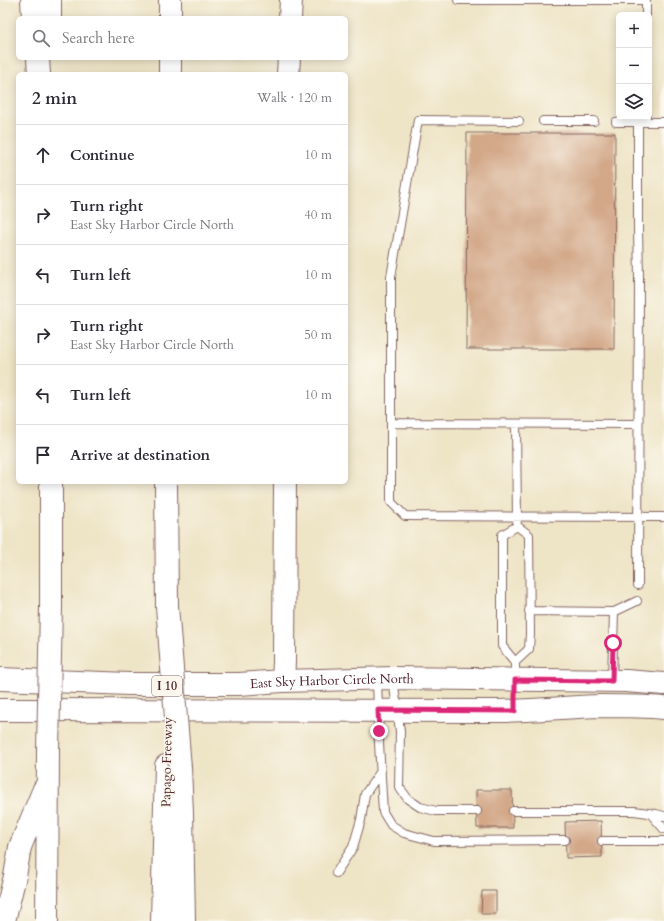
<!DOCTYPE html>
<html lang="en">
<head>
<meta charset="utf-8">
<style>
  body { margin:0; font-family:Cardo,serif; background:#f7f7f7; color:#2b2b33 }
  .controls { position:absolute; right:12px; top:12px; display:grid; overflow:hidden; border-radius:6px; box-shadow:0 2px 10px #0003 }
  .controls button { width:36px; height:36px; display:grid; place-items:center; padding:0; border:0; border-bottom:1px solid #e1e1e2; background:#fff; color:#2b2b33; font:20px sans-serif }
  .stop { position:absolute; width:12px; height:12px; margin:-9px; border:3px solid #db2777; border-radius:50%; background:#fff }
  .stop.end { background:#db2777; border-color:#fff; box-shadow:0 1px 4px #0008 }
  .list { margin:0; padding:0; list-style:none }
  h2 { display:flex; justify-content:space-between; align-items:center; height:52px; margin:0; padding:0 16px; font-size:17px }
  h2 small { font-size:13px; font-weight:400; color:#7c7c81 }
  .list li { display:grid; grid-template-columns:26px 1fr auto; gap:12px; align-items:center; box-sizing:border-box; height:60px; padding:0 16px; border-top:1px solid #e1e1e2 }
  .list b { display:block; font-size:15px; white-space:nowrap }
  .list p { margin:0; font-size:13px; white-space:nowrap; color:#7c7c81 }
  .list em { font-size:13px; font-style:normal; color:#7c7c81 }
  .icon { flex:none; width:22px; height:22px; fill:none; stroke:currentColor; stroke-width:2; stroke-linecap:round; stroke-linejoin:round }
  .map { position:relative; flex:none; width:664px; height:921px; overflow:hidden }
  .search { position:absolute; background:#fff; box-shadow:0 2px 10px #0003; left:16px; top:16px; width:332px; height:44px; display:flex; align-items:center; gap:10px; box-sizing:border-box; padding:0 14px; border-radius:6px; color:#7c7c81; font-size:15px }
  .panel { position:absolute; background:#fff; box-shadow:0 2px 10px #0003; left:16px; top:72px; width:332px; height:412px; border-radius:6px }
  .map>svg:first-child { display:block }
  .building { fill:#d3a889 }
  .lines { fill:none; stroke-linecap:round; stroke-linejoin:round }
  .lane-casing { stroke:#836461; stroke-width:10 }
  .secondary-casing { stroke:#836461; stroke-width:24 }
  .highway-casing { stroke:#836461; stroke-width:24 }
  .lane { stroke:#fff; stroke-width:8 }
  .secondary { stroke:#fff; stroke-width:22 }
  .highway { stroke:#fff; stroke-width:22 }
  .highway-bridge-casing { stroke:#836461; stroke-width:24; stroke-linecap:butt }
  .highway-bridge { stroke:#fff; stroke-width:22 }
  .route { stroke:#db2777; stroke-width:5 }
  .labels { text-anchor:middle; stroke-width:3; stroke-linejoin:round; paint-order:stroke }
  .shield { fill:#fbf7ec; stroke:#7f6065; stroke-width:1 }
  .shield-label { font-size:12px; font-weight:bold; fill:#4a1f2b }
  .street-label { font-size:13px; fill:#4a1f2b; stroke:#fbf7ec }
</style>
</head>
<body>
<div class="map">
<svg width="664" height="921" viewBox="0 0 664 921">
  <rect width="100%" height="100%" fill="#fbf7ec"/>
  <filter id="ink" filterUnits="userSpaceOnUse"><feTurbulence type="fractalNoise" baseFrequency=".025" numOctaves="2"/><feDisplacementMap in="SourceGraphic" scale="8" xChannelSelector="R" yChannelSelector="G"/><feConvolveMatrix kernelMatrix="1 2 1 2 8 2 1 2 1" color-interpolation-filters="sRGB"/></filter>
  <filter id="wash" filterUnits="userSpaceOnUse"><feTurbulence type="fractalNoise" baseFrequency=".012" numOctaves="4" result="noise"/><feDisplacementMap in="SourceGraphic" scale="16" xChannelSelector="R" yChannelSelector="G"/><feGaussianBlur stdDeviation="0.9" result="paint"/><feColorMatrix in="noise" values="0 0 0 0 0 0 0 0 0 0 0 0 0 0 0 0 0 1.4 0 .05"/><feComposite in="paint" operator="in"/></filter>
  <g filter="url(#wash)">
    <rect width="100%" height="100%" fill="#eee4c6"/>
    <g id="blocks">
      <path class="building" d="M 467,133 L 615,133 L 614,349 L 466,349 Z
        M 476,790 L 512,790 L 513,828 L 477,828 Z
        M 601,821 L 602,857 L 566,858 L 565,822 Z
        M 482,891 L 496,891 L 496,914 L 481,914 Z"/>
    </g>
  </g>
  <g filter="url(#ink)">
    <use href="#blocks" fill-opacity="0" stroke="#836461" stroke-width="1"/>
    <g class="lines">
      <defs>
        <path id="lane" d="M 458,0 L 646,0
          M 646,0 L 646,15
          M 519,121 L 418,120 L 391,277 L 391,502 L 405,516 L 664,517
          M 543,121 L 594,121
          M 616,122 L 638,122
          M 646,122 L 664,122
          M 391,423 L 638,424
          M 516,424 L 517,521
          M 638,585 L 639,278 L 638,228 L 638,122 L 646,122 L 646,117
          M 529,611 L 614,612 L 637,601
          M 515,662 L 529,649 L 530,634 L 529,535 L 517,526
          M 377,679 L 379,743 L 383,812 L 391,825 L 404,833 L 434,841 L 565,840
          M 393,679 L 400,731 L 399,787 L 408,799 L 420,807 L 436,811 L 477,811
          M 515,679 L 515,662 L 502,646 L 502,535 L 517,526
          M 612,679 L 614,612
          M 513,811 L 634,811 L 656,814 L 664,816
          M 650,813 L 664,829
          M 602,841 L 664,841
          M 336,873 L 353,847 L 361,820 L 365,794 L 381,771"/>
        <g id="secondary">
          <path id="s1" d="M 0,679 L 129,684 L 239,684 L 283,681 L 393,678 L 626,681 L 664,684"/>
          <path d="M 0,710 C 166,710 332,710 497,711 C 532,711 566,707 601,706 C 622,706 643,706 664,708"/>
        </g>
        <path id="highway" d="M 32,0 L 33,18
          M 50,0 L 50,18
          M 170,18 L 170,0
          M 290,18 L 291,0
          M 38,58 L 39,74
          M 170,74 L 170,58
          M 288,74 L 289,58
          M 51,482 L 51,607
          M 166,482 L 167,606
          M 283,681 L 284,662 L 285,482
          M 180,768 L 182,813 L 184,921
          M 4,921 L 15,876 L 20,847 L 44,789
          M 47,921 L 48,750
          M 162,921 L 166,766"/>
      </defs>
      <use href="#lane" class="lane-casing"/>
      <use href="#secondary" class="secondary-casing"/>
      <use href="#highway" class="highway-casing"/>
      <use href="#lane" class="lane"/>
      <use href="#secondary" class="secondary"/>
      <use href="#highway" class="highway"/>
      <defs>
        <path id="highway-bridge" d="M 167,606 L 180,768
          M 48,750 L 51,607"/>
      </defs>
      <use href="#highway-bridge" class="highway-bridge-casing"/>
      <use href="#highway-bridge" class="highway-bridge"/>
    </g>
  </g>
  <g class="lines" filter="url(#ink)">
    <path class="route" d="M 379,731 L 378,710 L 515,711 L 515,680 L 612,681 L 613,643"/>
  </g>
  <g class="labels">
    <rect class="shield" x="152" y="676" width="30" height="20" rx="3"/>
    <g class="shield-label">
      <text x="167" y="690">I 10</text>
    </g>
    <g class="street-label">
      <text dy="5" stroke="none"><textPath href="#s1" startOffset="332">East Sky Harbor Circle North</textPath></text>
      <text transform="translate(166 762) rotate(-89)" y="5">Papago Freeway</text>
    </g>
  </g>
</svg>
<div class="controls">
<button>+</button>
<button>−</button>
<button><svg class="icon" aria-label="layers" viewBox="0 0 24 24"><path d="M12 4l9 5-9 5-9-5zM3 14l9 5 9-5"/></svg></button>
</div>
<div class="stop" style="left:613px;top:643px"></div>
<div class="stop end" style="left:379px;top:731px"></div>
<div class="search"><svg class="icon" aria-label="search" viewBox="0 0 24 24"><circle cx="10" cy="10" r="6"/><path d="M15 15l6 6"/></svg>Search here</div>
<section class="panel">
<h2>2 min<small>Walk · 120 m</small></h2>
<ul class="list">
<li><svg class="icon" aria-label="ahead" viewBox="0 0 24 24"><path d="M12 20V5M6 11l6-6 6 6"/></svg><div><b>Continue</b></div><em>10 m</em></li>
<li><svg class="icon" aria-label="right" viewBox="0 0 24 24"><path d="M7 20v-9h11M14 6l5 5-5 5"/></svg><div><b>Turn right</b><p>East Sky Harbor Circle North</p></div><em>40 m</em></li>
<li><svg class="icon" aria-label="left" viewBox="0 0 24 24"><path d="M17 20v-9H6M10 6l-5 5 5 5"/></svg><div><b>Turn left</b></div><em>10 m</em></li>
<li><svg class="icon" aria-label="right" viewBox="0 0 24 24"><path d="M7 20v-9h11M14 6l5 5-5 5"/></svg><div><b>Turn right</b><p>East Sky Harbor Circle North</p></div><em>50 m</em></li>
<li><svg class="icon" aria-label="left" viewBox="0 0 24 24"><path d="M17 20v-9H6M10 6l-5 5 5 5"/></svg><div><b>Turn left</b></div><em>10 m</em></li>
<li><svg class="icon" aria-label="arrive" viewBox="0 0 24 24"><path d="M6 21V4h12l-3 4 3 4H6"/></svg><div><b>Arrive at destination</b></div></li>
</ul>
</section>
</div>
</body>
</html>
